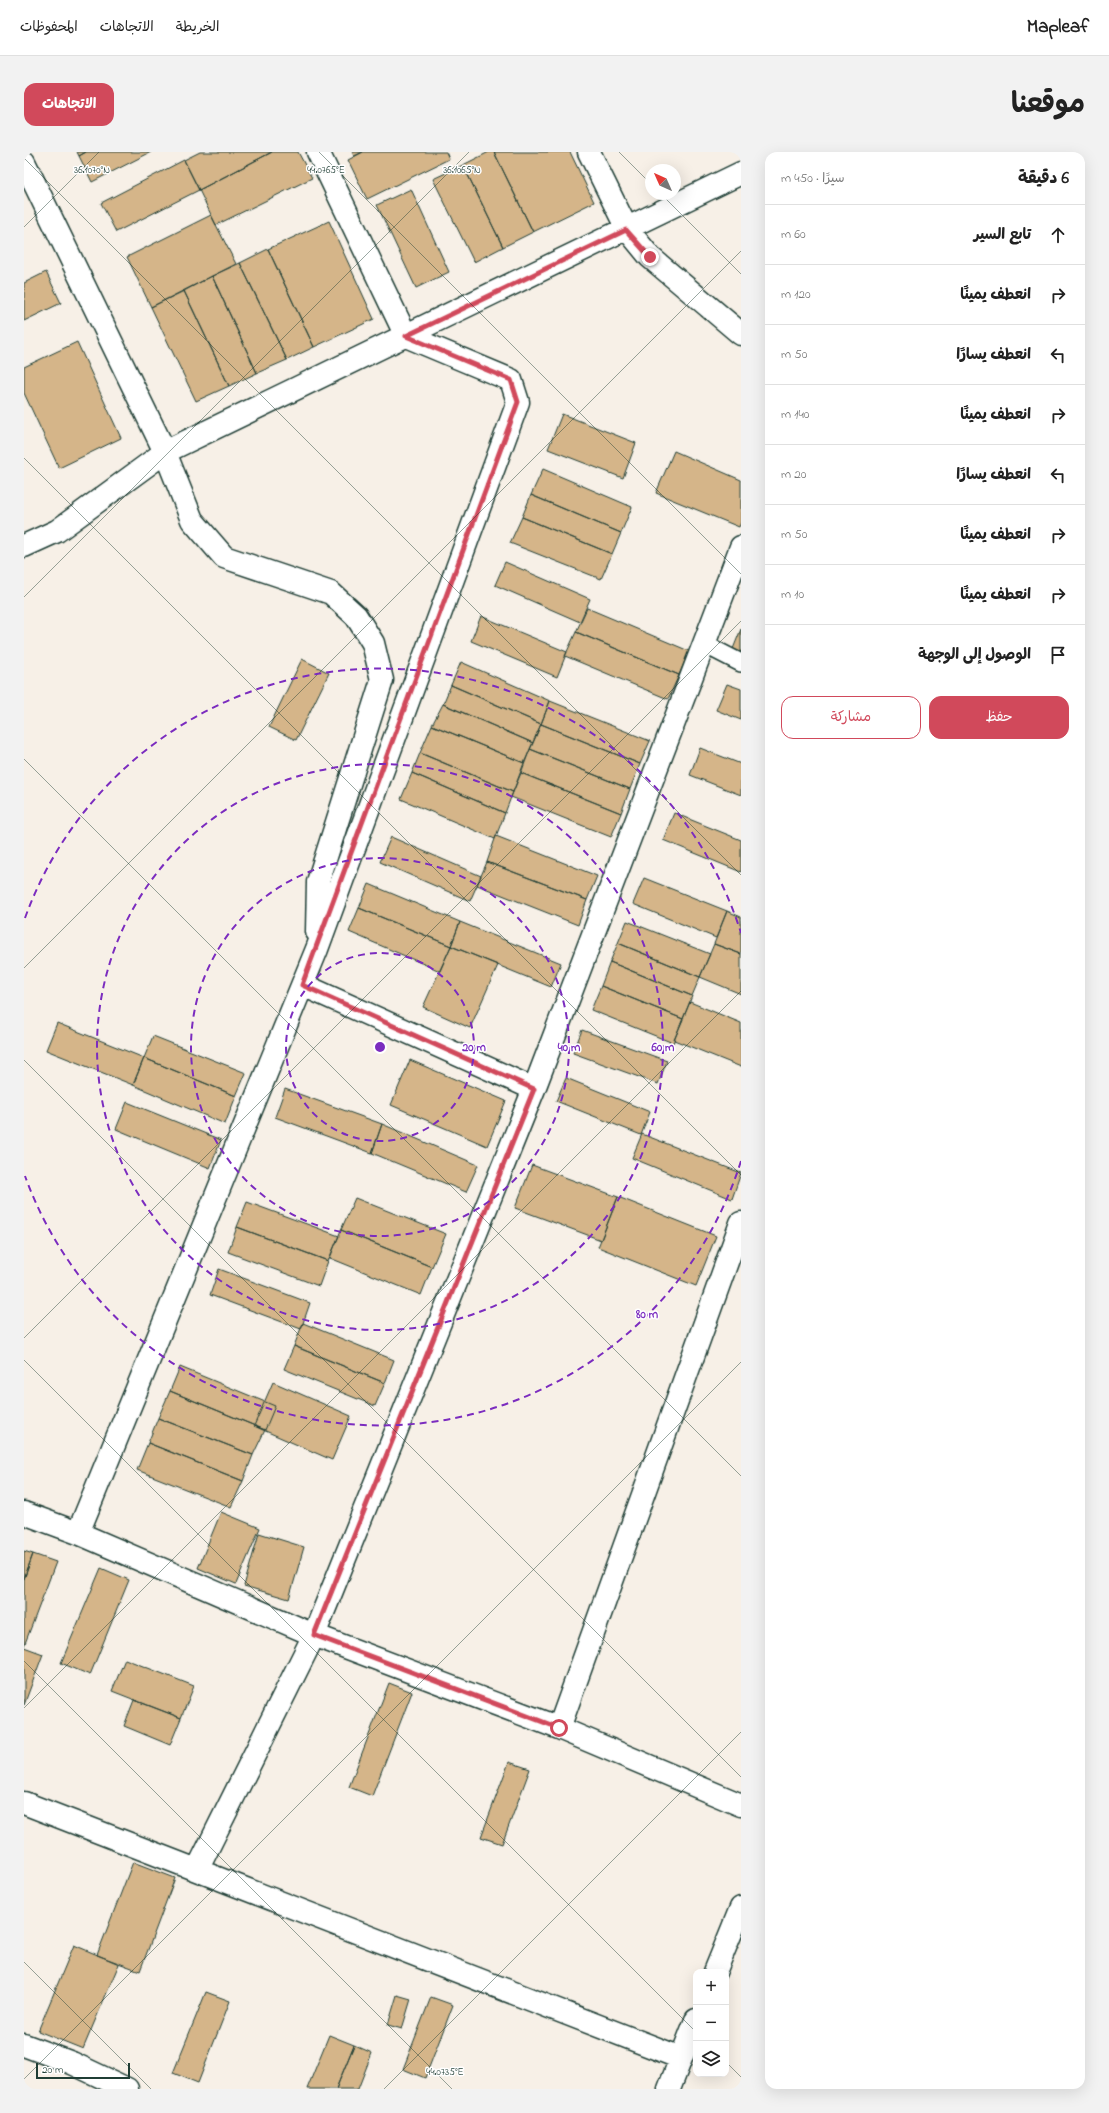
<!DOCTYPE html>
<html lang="ar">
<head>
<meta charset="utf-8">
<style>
  body { margin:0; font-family:"Indie Flower","Playpen Sans Arabic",sans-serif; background:#f2f2f2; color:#222; direction:rtl }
  .controls { position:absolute; right:12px; bottom:12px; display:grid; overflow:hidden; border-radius:8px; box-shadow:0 4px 16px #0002 }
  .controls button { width:36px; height:36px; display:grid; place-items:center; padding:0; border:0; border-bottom:1px solid #e0e0e0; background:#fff; color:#222; font:20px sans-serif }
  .compass { position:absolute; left:621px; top:12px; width:36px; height:36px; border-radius:50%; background:#fff; box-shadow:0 4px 16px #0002; rotate:315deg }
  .scale { position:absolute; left:12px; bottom:10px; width:94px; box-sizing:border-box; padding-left:4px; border:2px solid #1f3d34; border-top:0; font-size:11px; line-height:14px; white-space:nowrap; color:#1f3d34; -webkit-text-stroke:3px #fff; paint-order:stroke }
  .stop { position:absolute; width:12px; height:12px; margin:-9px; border:3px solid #d1495b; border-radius:50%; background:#fff }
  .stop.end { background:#d1495b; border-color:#fff; box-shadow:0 1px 4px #0008 }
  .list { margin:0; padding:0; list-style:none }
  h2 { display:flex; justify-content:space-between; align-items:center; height:52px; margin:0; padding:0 16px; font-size:17px }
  h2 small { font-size:13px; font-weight:400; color:#767676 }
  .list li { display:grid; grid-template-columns:26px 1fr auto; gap:12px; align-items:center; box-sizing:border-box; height:60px; padding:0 16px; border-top:1px solid #e0e0e0 }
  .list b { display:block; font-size:15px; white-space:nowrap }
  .list em { font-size:13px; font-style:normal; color:#767676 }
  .actions { display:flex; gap:8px; padding:12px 16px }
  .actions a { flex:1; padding:9px 0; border:1px solid #d1495b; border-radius:12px; text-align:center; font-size:14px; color:#d1495b }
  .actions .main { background:#d1495b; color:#fff }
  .icon { flex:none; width:22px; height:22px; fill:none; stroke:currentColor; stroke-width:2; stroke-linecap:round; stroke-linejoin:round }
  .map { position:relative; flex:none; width:717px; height:1937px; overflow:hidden; direction:ltr; border-radius:12px }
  header { display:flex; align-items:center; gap:24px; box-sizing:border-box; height:56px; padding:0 20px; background:#fff; border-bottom:1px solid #e0e0e0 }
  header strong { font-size:19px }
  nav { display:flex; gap:22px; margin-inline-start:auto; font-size:14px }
  .intro { display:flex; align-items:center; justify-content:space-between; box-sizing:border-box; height:96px; padding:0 24px }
  h1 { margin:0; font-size:28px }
  .button { padding:10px 18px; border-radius:12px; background:#d1495b; color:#fff; font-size:14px; font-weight:700 }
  main { display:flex; gap:24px; padding:0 24px }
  aside { flex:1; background:#fff; border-radius:12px; box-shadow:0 4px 16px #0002 }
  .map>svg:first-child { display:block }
  .building { fill:#d5b589; stroke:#1f3d34 }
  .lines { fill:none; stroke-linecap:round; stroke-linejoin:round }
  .service-casing { stroke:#1f3d34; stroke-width:20 }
  .minor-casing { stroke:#1f3d34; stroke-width:25 }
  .service { stroke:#fff; stroke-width:17 }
  .minor { stroke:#fff; stroke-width:22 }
  .route { stroke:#d1495b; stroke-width:5 }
  .ticks { fill:none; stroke:#1f3d34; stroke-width:1; stroke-opacity:0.45 }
  .ring { fill:none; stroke:#7b2cbf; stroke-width:2; stroke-dasharray:7 5 }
  .ticks-label { font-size:10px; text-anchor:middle; fill:#1f3d34; stroke:#fff; stroke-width:3; stroke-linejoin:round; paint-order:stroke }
  .centre { fill:#7b2cbf; stroke:#fff; stroke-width:2 }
  .ring-label { font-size:12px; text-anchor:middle; font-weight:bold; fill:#7b2cbf; stroke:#fff; stroke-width:3; stroke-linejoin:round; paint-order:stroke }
</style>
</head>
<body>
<header>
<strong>Mapleaf</strong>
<nav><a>الخريطة</a><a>الاتجاهات</a><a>المحفوظات</a></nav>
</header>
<div class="intro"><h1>موقعنا</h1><a class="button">الاتجاهات</a></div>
<main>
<aside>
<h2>6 دقيقة<small>سيرًا · 450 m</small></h2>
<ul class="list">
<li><svg class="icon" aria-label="ahead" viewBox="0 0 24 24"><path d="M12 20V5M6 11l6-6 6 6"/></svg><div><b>تابع السير</b></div><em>60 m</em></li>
<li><svg class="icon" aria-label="right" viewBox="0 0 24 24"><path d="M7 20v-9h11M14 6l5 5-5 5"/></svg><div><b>انعطف يمينًا</b></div><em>120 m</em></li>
<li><svg class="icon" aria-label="left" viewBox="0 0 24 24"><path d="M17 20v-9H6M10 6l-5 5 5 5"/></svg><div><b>انعطف يسارًا</b></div><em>50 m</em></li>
<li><svg class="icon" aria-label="right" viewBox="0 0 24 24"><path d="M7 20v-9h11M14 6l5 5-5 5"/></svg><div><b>انعطف يمينًا</b></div><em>140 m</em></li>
<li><svg class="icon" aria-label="left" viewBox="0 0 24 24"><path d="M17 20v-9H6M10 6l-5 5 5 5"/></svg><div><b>انعطف يسارًا</b></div><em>20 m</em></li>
<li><svg class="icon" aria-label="right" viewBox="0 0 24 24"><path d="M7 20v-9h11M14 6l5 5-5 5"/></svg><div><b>انعطف يمينًا</b></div><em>50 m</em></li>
<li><svg class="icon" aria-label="right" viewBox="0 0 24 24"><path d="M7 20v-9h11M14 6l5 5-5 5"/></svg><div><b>انعطف يمينًا</b></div><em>10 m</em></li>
<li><svg class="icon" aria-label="arrive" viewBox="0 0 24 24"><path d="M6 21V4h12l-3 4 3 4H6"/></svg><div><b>الوصول إلى الوجهة</b></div></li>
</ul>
<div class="actions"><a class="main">حفظ</a><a>مشاركة</a></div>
</aside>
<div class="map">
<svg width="717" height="1937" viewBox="0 0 717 1937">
  <rect width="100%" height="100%" fill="#f7f0e7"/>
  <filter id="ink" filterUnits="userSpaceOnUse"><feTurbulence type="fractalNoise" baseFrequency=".025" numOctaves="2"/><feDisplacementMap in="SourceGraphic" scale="8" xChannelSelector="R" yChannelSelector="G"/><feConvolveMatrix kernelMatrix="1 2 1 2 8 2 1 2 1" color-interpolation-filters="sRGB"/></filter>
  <g filter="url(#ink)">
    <path class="building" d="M 53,0 L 62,0 L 55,4 Z
      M 62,0 L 127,0 L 68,30 L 55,4 Z
      M 176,0 L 248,0 L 175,38 L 160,8 Z
      M 248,0 L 274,0 L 288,26 L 192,73 L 175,38 Z
      M 328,0 L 339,0 L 330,4 Z
      M 339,0 L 422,0 L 425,7 L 343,47 L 324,8 Z
      M 465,0 L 470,0 L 509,80 L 479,95 L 439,13 Z
      M 470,0 L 546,0 L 570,50 L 509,80 Z
      M 160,8 L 175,38 L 92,80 L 77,51 Z
      M 439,13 L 479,95 L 450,110 L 409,27 Z
      M 387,37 L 425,120 L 392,136 L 353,53 Z
      M 187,63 L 212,112 L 127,155 L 103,105 Z
      M 305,69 L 350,167 L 290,195 L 244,97 Z
      M 244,97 L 290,195 L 263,208 L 216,111 Z
      M 216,111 L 263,208 L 233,221 L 188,124 Z
      M 22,120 L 37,151 L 0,169 L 0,131 Z
      M 188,124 L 233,221 L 205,234 L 160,139 Z
      M 160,139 L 205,234 L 172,249 L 127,155 Z
      M 53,190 L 97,286 L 35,316 L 0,241 L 0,215 Z
      M 538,262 L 612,291 L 599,326 L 524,297 Z
      M 650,299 L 717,328 L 717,370 L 715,375 L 632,341 Z
      M 519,317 L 608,355 L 597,381 L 507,343 Z
      M 507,343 L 597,381 L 588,402 L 498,365 Z
      M 498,365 L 588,402 L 577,427 L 486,391 Z
      M 481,410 L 566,447 L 556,470 L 471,433 Z
      M 563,456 L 665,499 L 655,523 L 552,480 Z
      M 457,464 L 543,500 L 533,525 L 447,489 Z
      M 717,477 L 717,500 L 709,497 Z
      M 552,480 L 655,523 L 644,547 L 541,504 Z
      M 278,507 L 305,521 L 272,588 L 245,575 Z
      M 437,510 L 526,549 L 517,572 L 427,533 Z
      M 703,532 L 717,537 L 717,568 L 692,558 Z
      M 427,533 L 517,572 L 509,591 L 419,552 Z
      M 526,549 L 626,589 L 616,612 L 517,572 Z
      M 419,552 L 509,591 L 500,611 L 408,573 Z
      M 517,572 L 616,612 L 606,637 L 506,597 Z
      M 408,573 L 500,611 L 489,640 L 396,601 Z
      M 676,596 L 717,612 L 717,643 L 666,623 Z
      M 506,597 L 606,637 L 597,661 L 497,621 Z
      M 396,601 L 489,640 L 481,661 L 388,621 Z
      M 388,621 L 481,661 L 471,687 L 377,647 Z
      M 497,621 L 597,661 L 587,685 L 487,645 Z
      M 650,661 L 717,688 L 717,720 L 639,688 Z
      M 472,684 L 573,724 L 563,748 L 463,710 Z
      M 367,685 L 457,724 L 446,749 L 356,710 Z
      M 463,710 L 563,748 L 554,773 L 453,733 Z
      M 620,726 L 703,759 L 692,786 L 609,752 Z
      M 345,732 L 436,770 L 427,794 L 335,756 Z
      M 335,756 L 427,794 L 416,819 L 325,780 Z
      M 703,759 L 717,765 L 717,802 L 690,792 Z
      M 603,769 L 686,802 L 676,825 L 594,791 Z
      M 436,770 L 537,811 L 527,835 L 427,794 Z
      M 594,791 L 676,825 L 668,844 L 586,810 Z
      M 690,792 L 717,802 L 717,842 L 676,825 Z
      M 427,794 L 474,813 L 446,876 L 399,855 Z
      M 586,810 L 668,844 L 659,867 L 577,834 Z
      M 577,834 L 659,867 L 649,891 L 567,858 Z
      M 666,850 L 717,871 L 717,915 L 650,888 Z
      M 33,871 L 120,906 L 109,933 L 22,898 Z
      M 558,878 L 643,909 L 634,932 L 549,901 Z
      M 129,884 L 222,921 L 212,944 L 120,906 Z
      M 120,906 L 212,944 L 201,972 L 109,933 Z
      M 386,908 L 482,949 L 463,994 L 367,953 Z
      M 542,926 L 626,960 L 617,983 L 532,949 Z
      M 261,937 L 358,972 L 348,1001 L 251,965 Z
      M 103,950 L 197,988 L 186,1016 L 92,977 Z
      M 358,972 L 454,1013 L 442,1040 L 348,1001 Z
      M 618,982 L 717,1021 L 708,1047 L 608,1006 Z
      M 508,1013 L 594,1045 L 577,1088 L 491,1056 Z
      M 594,1045 L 692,1084 L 672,1134 L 574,1095 Z
      M 331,1046 L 422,1082 L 408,1115 L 317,1078 Z
      M 223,1050 L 315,1084 L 304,1109 L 213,1075 Z
      M 213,1075 L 304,1109 L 295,1134 L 204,1100 Z
      M 317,1078 L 408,1115 L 397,1143 L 306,1106 Z
      M 195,1117 L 286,1151 L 277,1177 L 186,1143 Z
      M 279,1171 L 370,1208 L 361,1231 L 270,1194 Z
      M 270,1194 L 361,1231 L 351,1254 L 260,1217 Z
      M 156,1215 L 251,1254 L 241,1278 L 146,1239 Z
      M 249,1230 L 327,1264 L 308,1308 L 230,1274 Z
      M 146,1239 L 241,1278 L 229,1303 L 134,1266 Z
      M 134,1266 L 229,1303 L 219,1329 L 124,1291 Z
      M 124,1291 L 219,1329 L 207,1355 L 113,1318 Z
      M 197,1360 L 236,1376 L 212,1432 L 174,1416 Z
      M 235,1381 L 280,1395 L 265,1447 L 220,1434 Z
      M 0,1399 L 9,1402 L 0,1427 Z
      M 9,1402 L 32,1410 L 0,1494 L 0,1427 Z
      M 77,1416 L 105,1428 L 66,1523 L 37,1511 Z
      M 0,1495 L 19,1502 L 0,1553 Z
      M 101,1507 L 170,1534 L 157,1566 L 88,1539 Z
      M 365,1531 L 388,1540 L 348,1644 L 325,1635 Z
      M 110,1548 L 157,1566 L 146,1593 L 100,1574 Z
      M 485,1610 L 506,1617 L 478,1692 L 457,1685 Z
      M 109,1710 L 151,1726 L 116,1819 L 73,1803 Z
      M 50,1793 L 95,1812 L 59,1897 L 14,1879 Z
      M 182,1840 L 206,1849 L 174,1931 L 149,1921 Z
      M 373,1843 L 387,1847 L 378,1877 L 364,1873 Z
      M 407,1845 L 429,1853 L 401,1926 L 379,1917 Z
      M 305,1883 L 330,1893 L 312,1937 L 283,1937 Z
      M 330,1893 L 348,1901 L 334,1937 L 312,1937 Z"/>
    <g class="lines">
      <defs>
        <path id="service" d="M 680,492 L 717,511"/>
        <path id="minor" d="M 565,0 L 603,77 L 626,105 L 717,182
          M 0,10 L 141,300 L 168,368 L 200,405 L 307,441 L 332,464 L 349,491 L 358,528 L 294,730 L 293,780
          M 0,394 L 33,379 L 141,300 L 717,21
          M 279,833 L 510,937
          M 0,1361 L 54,1381 L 290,1483 L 535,1576 L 717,1653
          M 54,1381 L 293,797 L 494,250 L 487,228 L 382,184 L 294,0
          M 535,1576 L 717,1071
          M 0,1651 L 657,1906
          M 173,1718 L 290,1483 L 510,937 L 717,395
          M 691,1820 L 717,1756
          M 0,1893 L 48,1911 L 103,1937
          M 645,1937 L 672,1868"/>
      </defs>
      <use href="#service" class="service-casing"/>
      <use href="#minor" class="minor-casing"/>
      <use href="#service" class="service"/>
      <use href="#minor" class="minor"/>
    </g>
  </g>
  <g class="lines" filter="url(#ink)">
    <path class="route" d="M 535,1576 L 290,1483 L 510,937 L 278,833 L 494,250 L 487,228 L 382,184 L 602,78 L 626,105"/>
  </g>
  <path class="ticks" d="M 295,0 L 717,422M 595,0 L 627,32M 0,6 L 717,723M 637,42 L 717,122M 0,75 L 75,0M 0,306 L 717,1023M 0,445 L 445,0M 0,607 L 717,1324M 0,816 L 717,99M 0,908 L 717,1625M 0,1186 L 717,469M 0,1208 L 672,1880M 0,1509 L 428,1937M 0,1556 L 717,839M 0,1810 L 127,1937M 702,1910 L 717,1925M 0,1927 L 717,1210M 360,1937 L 717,1580"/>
  <g class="ring">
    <circle cx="356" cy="895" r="94"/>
    <circle cx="356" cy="895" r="189"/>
    <circle cx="356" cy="895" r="283"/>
    <path d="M717 1009A378 378 0 0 1 1 1024M1 766A378 378 0 0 1 717 781"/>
  </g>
  <g class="ticks-label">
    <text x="68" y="21">36.1070°N</text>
    <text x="302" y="21">44.0765°E</text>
    <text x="438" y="21">36.1065°N</text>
    <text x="421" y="1923">44.0735°E</text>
  </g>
  <circle cx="356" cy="895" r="6" class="centre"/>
  <g class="ring-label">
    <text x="450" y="899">20 m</text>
    <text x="545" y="899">40 m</text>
    <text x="639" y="899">60 m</text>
    <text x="623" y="1166">80 m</text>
  </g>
</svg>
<div class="controls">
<button>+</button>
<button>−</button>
<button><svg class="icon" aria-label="layers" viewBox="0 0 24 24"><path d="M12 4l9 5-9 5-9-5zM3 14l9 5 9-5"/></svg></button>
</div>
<svg class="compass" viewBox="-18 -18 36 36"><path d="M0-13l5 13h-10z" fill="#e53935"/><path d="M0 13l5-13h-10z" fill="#767676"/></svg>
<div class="scale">20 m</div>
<div class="stop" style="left:535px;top:1576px"></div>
<div class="stop end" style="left:626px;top:105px"></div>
</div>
</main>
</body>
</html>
